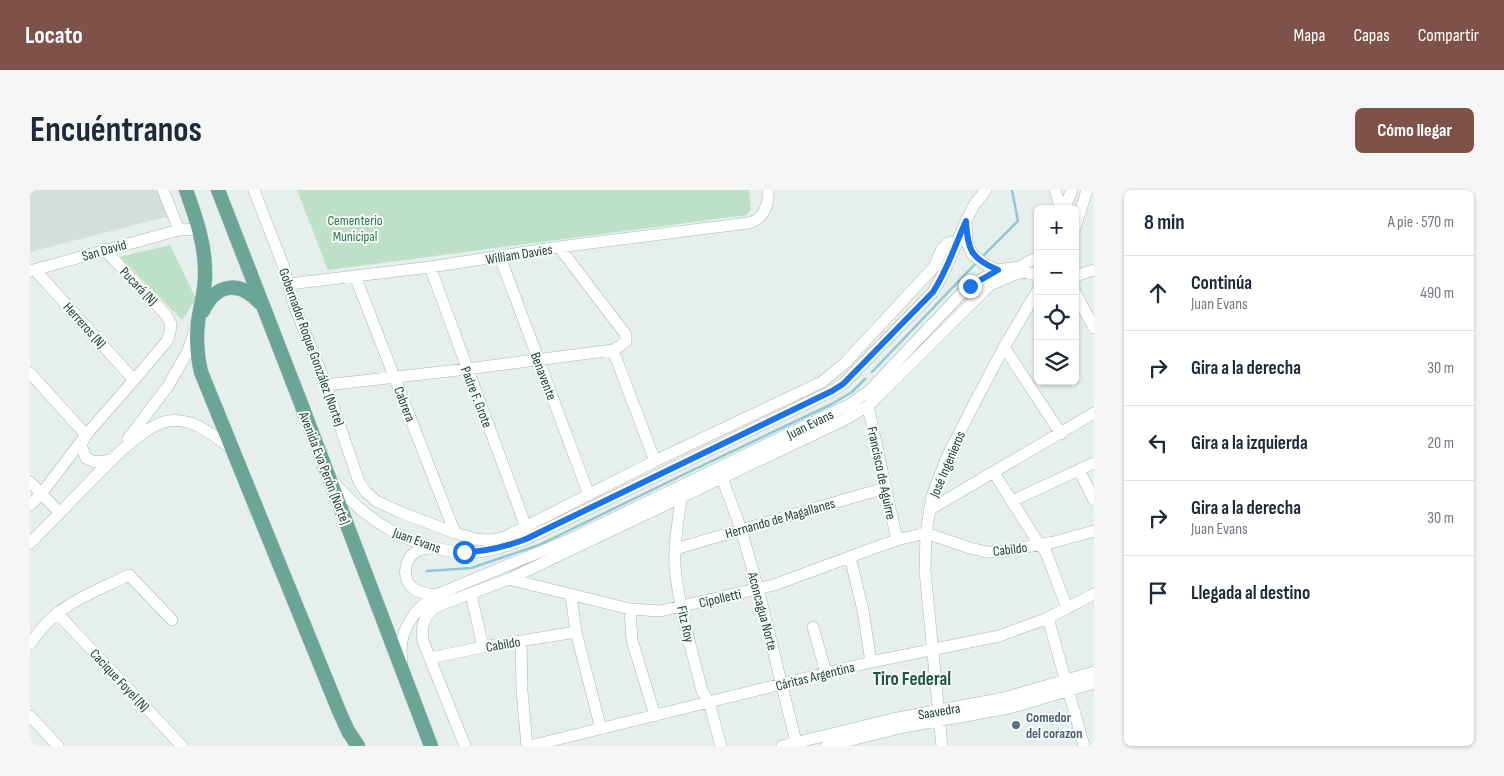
<!DOCTYPE html>
<html lang="es">
<head>
<meta charset="utf-8">
<style>
  body { margin:0; font-family:"Sofia Sans Condensed",sans-serif; background:#f6f6f7; color:#1f2937 }
  .controls { position:absolute; right:15px; top:15px; display:grid; overflow:hidden; border-radius:8px; box-shadow:0 1px 4px #0004 }
  .controls button { width:45px; height:45px; display:grid; place-items:center; padding:0; border:0; border-bottom:1px solid #e0e1e3; background:#fff; color:#1f2937; font:25px sans-serif }
  .stop { position:absolute; width:15px; height:15px; margin:-11px; border:4px solid #1a73e8; border-radius:50%; background:#fff }
  .stop.end { background:#1a73e8; border-color:#fff; box-shadow:0 1px 5px #0008 }
  .list { margin:0; padding:0; list-style:none }
  h2 { display:flex; justify-content:space-between; align-items:center; height:65px; margin:0; padding:0 20px; font-size:21px }
  h2 small { font-size:16px; font-weight:400; color:#747a83 }
  .list li { display:grid; grid-template-columns:32px 1fr auto; gap:15px; align-items:center; box-sizing:border-box; height:75px; padding:0 20px; border-top:1px solid #e0e1e3 }
  .list b { display:block; font-size:19px; white-space:nowrap }
  .list p { margin:0; font-size:16px; white-space:nowrap; color:#747a83 }
  .list em { font-size:16px; font-style:normal; color:#747a83 }
  .icon { flex:none; width:28px; height:28px; fill:none; stroke:currentColor; stroke-width:2; stroke-linecap:round; stroke-linejoin:round }
  .map { position:relative; flex:none; width:1064px; height:556px; overflow:hidden; border-radius:8px }
  header { display:flex; align-items:center; gap:30px; box-sizing:border-box; height:70px; padding:0 25px; background:#7f5249; color:#fff }
  header strong { font-size:24px }
  nav { display:flex; gap:28px; margin-inline-start:auto; font-size:18px }
  .intro { display:flex; align-items:center; justify-content:space-between; box-sizing:border-box; height:120px; padding:0 30px }
  h1 { margin:0; font-size:35px }
  .button { padding:12px 22px; border-radius:8px; background:#7f5249; color:#fff; font-size:18px; font-weight:700 }
  main { display:flex; gap:30px; padding:0 30px }
  aside { flex:1; background:#fff; border-radius:8px; box-shadow:0 1px 4px #0004 }
  .map>svg:first-child { display:block }
  .built { fill:#d4dfda }
  .green { fill:#bfe0c8 }
  .lines { fill:none; stroke-linecap:round; stroke-linejoin:round }
  .stream { stroke:#8ec9d4; stroke-width:2.5 }
  .minor-casing { stroke:#a8b8b2; stroke-width:12 }
  .major-casing { stroke:#c2cac8; stroke-width:15 }
  .minor { stroke:#fff; stroke-width:11 }
  .major { stroke:#6aa596; stroke-width:14 }
  .route { stroke:#1a73e8; stroke-width:6 }
  .service-dot { fill:#5c6f8a; stroke:#f7fbf9; stroke-width:2 }
  .labels { text-anchor:middle; stroke-width:4; stroke-linejoin:round; paint-order:stroke }
  .park-label { font-size:14px; fill:#2d7a4b; stroke:#f7fbf9 }
  .street-label { font-size:14px; fill:#24423a; stroke:#f7fbf9 }
  .service-label { font-size:14px; font-weight:bold; fill:#4e5e75; stroke:#f7fbf9; text-anchor:start }
  .district-label { font-size:19px; font-weight:bold; fill:#1f5548; stroke:#f7fbf9 }
</style>
</head>
<body>
<header>
<strong>Locato</strong>
<nav><a>Mapa</a><a>Capas</a><a>Compartir</a></nav>
</header>
<div class="intro"><h1>Encuéntranos</h1><a class="button">Cómo llegar</a></div>
<main>
<div class="map">
<svg width="1064" height="556" viewBox="0 0 1064 556">
  <rect width="100%" height="100%" fill="#e6efeb"/>
  <path class="built" d="M 0,0 L 133,0 L 143,25 L 0,62 Z"/>
  <path class="green" d="M 267,0 L 719,0 L 721,19 L 717,25 L 298,80 Z
    M 140,55 L 166,109 L 152,130 L 90,67 Z"/>
  <g class="lines">
    <path class="stream" d="M 953,66 L 988,31 L 982,0
      M 842,182 L 946,73
      M 397,381 L 441,378 L 509,355 L 667,278 L 800,215 L 822,202 L 835,189"/>
    <defs>
      <path id="minor" d="M 133,0 L 149,40 L 170,39
        M 224,0 L 253,75 L 264,115 L 296,195 L 329,292 L 336,302 L 346,311 L 370,322 L 425,343 L 446,349 L 458,350 L 469,349 L 479,345 L 625,271 L 792,192 L 815,173 L 904,77 L 912,59 L 918,53 L 927,52
        M 956,0 L 944,15 L 936,31 L 937,53 L 943,65 L 956,75 L 968,80 L 989,77 L 1008,67
        M 1025,0 L 1031,19
        M 1034,19 L 1042,0
        M 1045,38 L 1057,0
        M 529,57 L 596,145 L 596,151 L 590,156 L 583,160 L 625,271
        M 470,67 L 559,305
        M 400,77 L 496,337
        M 5,80 L 104,190
        M 0,81 L 149,40
        M 325,86 L 425,343
        M 1045,86 L 1064,80
        M 259,94 L 400,77 L 529,57 L 718,33 C 734,30 739,14 738,0
        M 1045,102 L 1064,138
        M 974,157 L 1031,244
        M 0,183 L 56,245 L 51,255 L 56,268 L 65,272 L 82,270
        M 296,195 L 437,179 L 583,160
        M 838,216 L 867,350
        M 98,249 L 138,196 L 157,163 L 165,140
        M 1049,280 L 1064,310
        M 964,283 L 1009,354 L 1016,362 L 1037,418
        M 692,288 L 711,339 L 728,399 L 767,556
        M 303,291 C 338,334 391,365 448,362 C 465,361 480,354 496,349 L 802,201 L 813,194 L 903,102 C 918,79 925,55 936,31
        M 0,292 L 30,323
        M 651,308 C 649,330 643,354 645,377 C 649,419 662,460 672,501 L 679,512 L 691,556
        M 982,311 L 1064,273
        M 0,315 L 11,304 L 56,245 L 104,190 L 137,151 L 140,143 L 141,134 L 136,125 L 74,59
        M 899,320 L 1064,223
        M 0,353 C 16,337 31,322 46,306 C 67,285 110,236 138,231 C 164,227 184,246 203,260
        M 400,358 C 395,359 388,359 384,363 C 374,371 372,390 383,398 C 389,403 398,404 406,405
        M 645,359 L 855,298
        M 820,367 L 833,420 L 841,472
        M 479,389 L 600,419 L 630,421 L 744,395 L 844,358 L 867,350 L 896,343 L 940,358 L 957,362 L 969,362 L 1024,352 L 1064,341
        M 441,404 L 453,457
        M 541,405 L 546,442 L 571,539
        M 600,419 L 602,450 L 625,526
        M 27,423 L 152,556
        M 1018,428 L 1054,556
        M 783,437 L 796,483
        M 491,451 L 492,501 L 497,556
        M 0,454 C 6,446 12,437 20,430 C 40,410 73,398 99,385 L 142,430
        M 400,468 L 453,457 L 546,442
        M 372,470 C 367,443 384,419 406,405 L 541,349 L 819,215 L 839,201 L 928,107 L 940,96 L 968,80
        M 0,526 L 28,556
        M 435,556 L 393,451 C 391,435 393,429 405,417 L 479,389 L 814,230 L 838,216 L 960,95 L 983,85 L 994,82 L 1008,85
        M 500,556 L 841,472 L 969,446 L 1018,428 L 1064,404
        M 752,556 L 863,529 L 974,508 L 1064,482
        M 796,556 L 874,537 L 979,518 L 1064,493
        M 912,556 L 895,381 L 896,343 L 902,306 L 917,267 L 945,212 L 974,157 L 1008,100"/>
      <path id="major" d="M 156,0 C 166,28 176,56 175,86 C 175,102 170,117 168,132 C 166,149 167,165 171,182 L 309,521 L 318,541 L 328,556
        M 188,0 L 270,211 L 401,556
        M 173,121 C 186,93 210,90 230,113"/>
    </defs>
    <use href="#minor" class="minor-casing"/>
    <use href="#major" class="major-casing"/>
    <use href="#minor" class="minor"/>
    <use href="#major" class="major"/>
  </g>
  <g class="lines">
    <path class="route" d="M 434,362 C 456,362 475,357 496,349 L 802,201 L 813,194 L 903,102 C 918,79 925,55 936,31 C 938,60 940,68 968,80 L 940,96"/>
  </g>
  <circle class="service-dot" cx="986" cy="535" r="5"/>
  <g class="labels">
    <g class="park-label">
      <text x="325" y="35">Cementerio<tspan x="325" dy="16">Municipal</tspan></text>
    </g>
    <g class="street-label">
      <text transform="translate(74 60) rotate(-16)" y="5">San David</text>
      <text transform="translate(489 64) rotate(-9)" y="5">William Davies</text>
      <text transform="translate(109 96) rotate(46)" y="5">Pucará (N)</text>
      <text transform="translate(55 135) rotate(48)" y="5">Herreros (N)</text>
      <text transform="translate(282 157) rotate(70)" y="5">Gobernador Roque González (Norte)</text>
      <text transform="translate(514 186) rotate(69)" y="5">Benavente</text>
      <text transform="translate(447 207) rotate(69)" y="5">Padre F. Grote</text>
      <text transform="translate(375 214) rotate(69)" y="5">Cabrera</text>
      <text transform="translate(780 234) rotate(-26)" y="5">Juan Evans</text>
      <text transform="translate(917 274) rotate(-67)" y="5">José Ingenieros</text>
      <text transform="translate(295 278) rotate(69)" y="5">Avenida Eva Perón (Norte)</text>
      <text transform="translate(852 283) rotate(78)" y="5">Francisco de Aguirre</text>
      <text transform="translate(750 328) rotate(-16)" y="5">Hernando de Magallanes</text>
      <text transform="translate(387 350) rotate(20)" y="5">Juan Evans</text>
      <text transform="translate(980 359) rotate(-7)" y="5">Cabildo</text>
      <text transform="translate(690 408) rotate(-13)" y="5">Cipolletti</text>
      <text transform="translate(733 421) rotate(75)" y="5">Aconcagua Norte</text>
      <text transform="translate(656 434) rotate(77)" y="5">Fitz Roy</text>
      <text transform="translate(473 454) rotate(-10)" y="5">Cabildo</text>
      <text transform="translate(785 486) rotate(-14)" y="5">Cáritas Argentina</text>
      <text transform="translate(90 490) rotate(47)" y="5">Cacique Foyel (N)</text>
      <text transform="translate(909 521) rotate(-10)" y="5">Saavedra</text>
    </g>
    <g class="service-label">
      <text x="996" y="532">Comedor<tspan x="996" dy="16">del corazon</tspan></text>
    </g>
    <g class="district-label">
      <text x="882" y="495">Tiro Federal</text>
    </g>
  </g>
</svg>
<div class="controls">
<button>+</button>
<button>−</button>
<button><svg class="icon" aria-label="locate" viewBox="0 0 24 24"><circle cx="12" cy="12" r="6"/><path d="M12 2v4M12 18v4M2 12h4M18 12h4"/></svg></button>
<button><svg class="icon" aria-label="layers" viewBox="0 0 24 24"><path d="M12 4l9 5-9 5-9-5zM3 14l9 5 9-5"/></svg></button>
</div>
<div class="stop" style="left:434px;top:362px"></div>
<div class="stop end" style="left:940px;top:96px"></div>
</div>
<aside>
<h2>8 min<small>A pie · 570 m</small></h2>
<ul class="list">
<li><svg class="icon" aria-label="ahead" viewBox="0 0 24 24"><path d="M12 20V5M6 11l6-6 6 6"/></svg><div><b>Continúa</b><p>Juan Evans</p></div><em>490 m</em></li>
<li><svg class="icon" aria-label="right" viewBox="0 0 24 24"><path d="M7 20v-9h11M14 6l5 5-5 5"/></svg><div><b>Gira a la derecha</b></div><em>30 m</em></li>
<li><svg class="icon" aria-label="left" viewBox="0 0 24 24"><path d="M17 20v-9H6M10 6l-5 5 5 5"/></svg><div><b>Gira a la izquierda</b></div><em>20 m</em></li>
<li><svg class="icon" aria-label="right" viewBox="0 0 24 24"><path d="M7 20v-9h11M14 6l5 5-5 5"/></svg><div><b>Gira a la derecha</b><p>Juan Evans</p></div><em>30 m</em></li>
<li><svg class="icon" aria-label="arrive" viewBox="0 0 24 24"><path d="M6 21V4h12l-3 4 3 4H6"/></svg><div><b>Llegada al destino</b></div></li>
</ul>
</aside>
</main>
</body>
</html>
